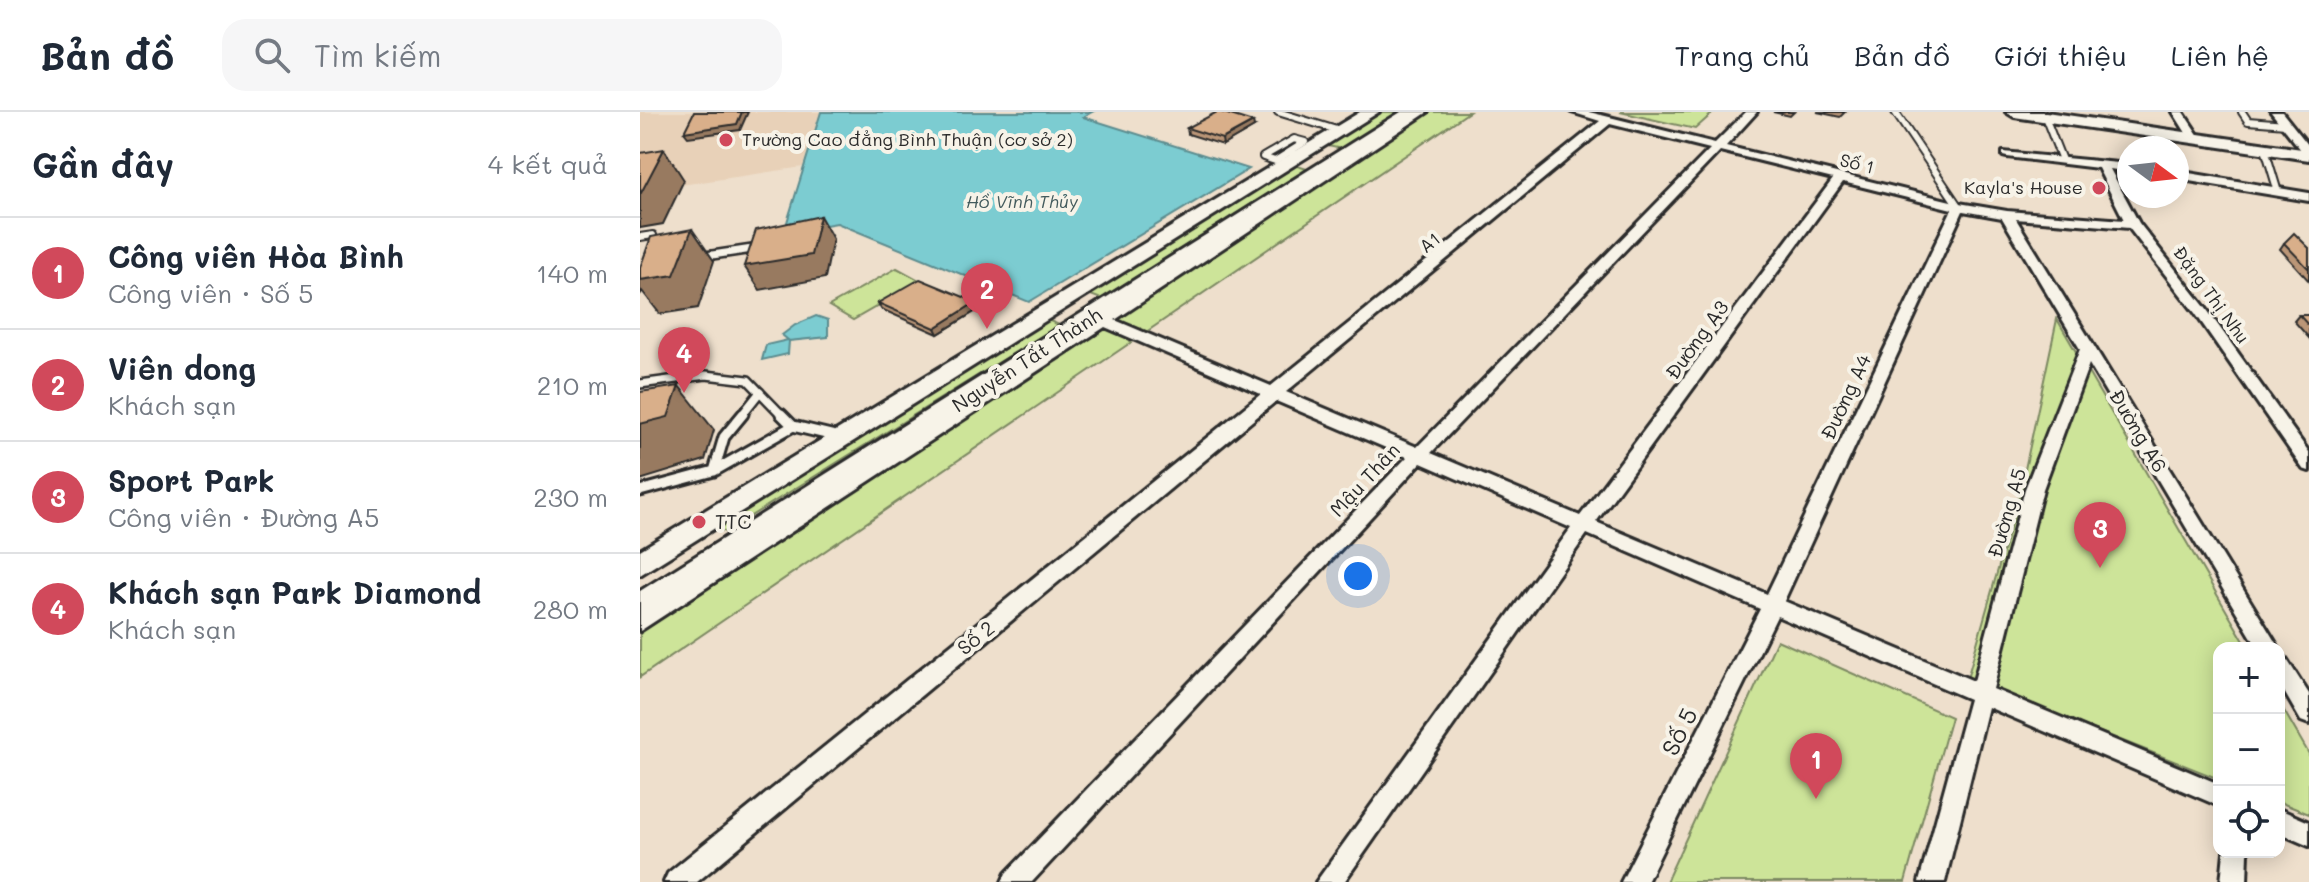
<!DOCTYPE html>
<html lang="vi">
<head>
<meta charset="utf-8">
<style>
  body { margin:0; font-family:Mali,sans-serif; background:#f6f6f7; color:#1f2937 }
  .controls { position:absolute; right:24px; bottom:24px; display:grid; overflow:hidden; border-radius:16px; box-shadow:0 4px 20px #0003 }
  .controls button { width:72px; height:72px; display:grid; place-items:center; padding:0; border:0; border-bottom:2px solid #e0e1e3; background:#fff; color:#1f2937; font:40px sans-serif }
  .compass { position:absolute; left:1477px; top:24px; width:72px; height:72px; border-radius:50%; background:#fff; box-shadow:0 4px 20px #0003; rotate:105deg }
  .you { position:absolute; left:718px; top:464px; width:28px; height:28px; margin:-20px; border:6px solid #fff; border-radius:50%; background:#1a73e8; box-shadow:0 0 0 12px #1a73e833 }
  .badge { display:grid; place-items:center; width:52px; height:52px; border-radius:50%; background:#d1495b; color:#fff; font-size:26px; font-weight:700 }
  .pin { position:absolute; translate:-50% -66px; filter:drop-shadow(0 2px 4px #0008) }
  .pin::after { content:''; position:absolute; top:42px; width:28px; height:24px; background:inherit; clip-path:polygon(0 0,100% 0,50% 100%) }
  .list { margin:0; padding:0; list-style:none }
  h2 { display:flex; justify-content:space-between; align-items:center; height:104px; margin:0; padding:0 32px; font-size:34px }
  h2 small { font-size:26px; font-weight:400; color:#747a83 }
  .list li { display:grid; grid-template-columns:52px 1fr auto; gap:24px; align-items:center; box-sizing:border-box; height:112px; padding:0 32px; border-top:2px solid #e0e1e3 }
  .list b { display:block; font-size:30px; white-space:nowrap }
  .list p { margin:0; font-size:26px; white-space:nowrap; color:#747a83 }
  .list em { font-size:26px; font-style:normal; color:#747a83 }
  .icon { flex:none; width:44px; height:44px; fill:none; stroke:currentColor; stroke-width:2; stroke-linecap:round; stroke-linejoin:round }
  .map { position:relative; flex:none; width:1669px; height:770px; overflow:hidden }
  header { display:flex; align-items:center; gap:48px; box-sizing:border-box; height:112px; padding:0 40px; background:#fff; border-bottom:2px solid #e0e1e3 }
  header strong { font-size:38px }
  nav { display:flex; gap:44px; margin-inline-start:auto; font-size:28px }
  .search { width:560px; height:72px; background:#f6f6f7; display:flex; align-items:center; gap:20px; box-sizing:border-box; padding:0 28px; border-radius:24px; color:#747a83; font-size:30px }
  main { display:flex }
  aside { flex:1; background:#fff }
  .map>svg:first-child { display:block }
  .built { fill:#e8d1b8 }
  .green { fill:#cde499; stroke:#7c8862; stroke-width:2 }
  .water { fill:#7bccd1; stroke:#5b8c8f; stroke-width:2 }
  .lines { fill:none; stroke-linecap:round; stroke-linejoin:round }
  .lane-far2-casing { stroke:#2b2b2b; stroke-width:10 }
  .lane-far1-casing { stroke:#2b2b2b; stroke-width:12 }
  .lane-casing { stroke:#2b2b2b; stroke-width:15 }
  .street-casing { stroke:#2b2b2b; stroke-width:6 }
  .secondary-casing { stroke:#2b2b2b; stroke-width:6 }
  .lane-far2 { stroke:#f7f3e8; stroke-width:6 }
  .lane-far1 { stroke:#f7f3e8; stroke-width:7 }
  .lane { stroke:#f7f3e8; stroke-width:9 }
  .street { fill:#f7f3e8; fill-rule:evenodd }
  .secondary { fill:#f7f3e8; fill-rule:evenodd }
  .wall { fill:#bb9677; stroke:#2b2b2b; stroke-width:2 }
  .shaded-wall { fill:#987a61; stroke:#2b2b2b; stroke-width:2 }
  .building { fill:#d9af8a; stroke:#2b2b2b; stroke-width:2 }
  .poi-dot { fill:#d1495b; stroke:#f7f3e8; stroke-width:3 }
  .labels { text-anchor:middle; stroke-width:8; stroke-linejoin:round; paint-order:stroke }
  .far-poi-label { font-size:18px; fill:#2b2b2b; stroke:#f7f3e8; text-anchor:start }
  .far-street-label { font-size:18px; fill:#2b2b2b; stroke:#f7f3e8 }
  .far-water-label { font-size:18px; font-style:italic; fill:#435b5d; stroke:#f7f3e8 }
  .street-label { font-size:20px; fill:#2b2b2b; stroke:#f7f3e8 }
  .poi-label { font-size:20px; fill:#2b2b2b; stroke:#f7f3e8; text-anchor:start }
  .near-street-label { font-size:24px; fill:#2b2b2b; stroke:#f7f3e8 }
</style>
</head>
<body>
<header>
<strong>Bản đồ</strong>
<div class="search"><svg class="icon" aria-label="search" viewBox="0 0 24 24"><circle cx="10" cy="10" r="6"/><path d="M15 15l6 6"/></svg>Tìm kiếm</div>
<nav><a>Trang chủ</a><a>Bản đồ</a><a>Giới thiệu</a><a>Liên hệ</a></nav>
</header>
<main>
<aside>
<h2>Gần đây<small>4 kết quả</small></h2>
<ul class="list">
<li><span class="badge">1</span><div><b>Công viên Hòa Bình</b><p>Công viên · Số 5</p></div><em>140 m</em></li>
<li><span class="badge">2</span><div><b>Viên dong</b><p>Khách sạn</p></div><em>210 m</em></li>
<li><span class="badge">3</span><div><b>Sport Park</b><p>Công viên · Đường A5</p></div><em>230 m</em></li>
<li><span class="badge">4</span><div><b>Khách sạn Park Diamond</b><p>Khách sạn</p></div><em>280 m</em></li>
</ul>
</aside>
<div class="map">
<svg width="1669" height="770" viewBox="0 0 1669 770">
  <rect width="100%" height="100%" fill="#eedfcc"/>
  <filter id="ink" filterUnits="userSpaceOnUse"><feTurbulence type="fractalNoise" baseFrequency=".0125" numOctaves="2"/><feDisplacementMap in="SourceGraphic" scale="16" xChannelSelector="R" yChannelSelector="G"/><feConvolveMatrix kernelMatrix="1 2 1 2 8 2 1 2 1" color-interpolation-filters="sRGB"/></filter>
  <g filter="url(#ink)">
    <path class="built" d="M 0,0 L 181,0 L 163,55 L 0,79 Z"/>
    <path class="green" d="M 738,0 L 760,0 L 702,37 L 683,33 Z
      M 783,0 L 829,0 L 0,565 L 0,511 Z
      M 980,0 L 1074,0 L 1055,17 Z
      M 654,53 L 667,57 L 461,187 L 443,180 Z
      M 257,156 L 281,169 L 213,208 L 189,194 Z
      M 403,206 L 419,213 L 85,420 L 66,412 Z
      M 1417,207 L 1608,536 L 1579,536 L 1579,667 L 1327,567 L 1381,376 Z
      M 1137,528 L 1311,605 L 1265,770 L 1026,770 Z
      M 1639,590 L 1669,642 L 1669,702 L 1639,690 Z"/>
    <path class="water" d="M 181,0 L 452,0 L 443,5 L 609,57 L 389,190 L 197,111 L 144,120 Z
      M 176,204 L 188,208 L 188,225 L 149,229 L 148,242 L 122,248 L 126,233 L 148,228 L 142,223 L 155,213 Z"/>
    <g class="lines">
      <defs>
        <path id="lane-far2" d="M 638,0 L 700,19
          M 1255,0 L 1319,95
          M 1602,0 L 1608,9 L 1646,12
          M 1405,5 L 1422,48
          M 654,27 L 665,30 L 635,49 L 623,45 Z
          M 1625,37 L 1638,80
          M 650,40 L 660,43
          M 0,125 L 13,123"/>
        <path id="lane-far1" d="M 59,145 L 119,136
          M 0,272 L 66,263 L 108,268 L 143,304
          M 101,304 L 120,280"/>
        <path id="lane" d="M 141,302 L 153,314 L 199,325
          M 74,359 L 84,325 L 103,302
          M 0,379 L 74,359 L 153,314"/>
        <path id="street" d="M 776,0 L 788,0 L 475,208 L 631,274 L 960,9 L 931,0 L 949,0 L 1075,31 L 1106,0 L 1117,0 L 1086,34 L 1319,91 L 1367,99 L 1484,108 L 1458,56 L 1367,45 L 1363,44 L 1363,40 L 1489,52 L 1489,60 L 1470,57 L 1499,111 L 1565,195 L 1669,340 L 1669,359 L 1663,357 L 1555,201 L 1489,116 L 1376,107 L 1639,536 L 1618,536 L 1449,252 L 1403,377 L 1353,577 L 1579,672 L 1579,694 L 1348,595 L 1305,770 L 1279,770 L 1329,587 L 1137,504 L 1007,770 L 981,770 L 1120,497 L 947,422 L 704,770 L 676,770 L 931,416 L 781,351 L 392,770 L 362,770 L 366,761 L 767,345 L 636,289 L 57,770 L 24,770 L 28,761 L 621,282 L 465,215 L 0,519 L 0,500 L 451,209 L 447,205 L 449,202 L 461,203 ZM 970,12 L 1070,37 L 777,335 L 646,280 ZM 1080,39 L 1193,67 L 940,404 L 791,341 ZM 1203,70 L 1312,97 L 1127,482 L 956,410 ZM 1323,99 L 1362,106 L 1440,237 L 1385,377 L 1334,569 L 1144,489 Z
          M 1533,0 L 1543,0 L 1561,27 L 1559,29 L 1551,29 Z
          M 1631,0 L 1642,0 L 1669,34 L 1669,44 L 1665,43 Z
          M 1537,59 L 1669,81 L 1669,89 L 1537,67 Z
          M 1639,543 L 1646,546 L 1669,582 L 1669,612 L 1661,609 L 1639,571 Z
          M 1639,697 L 1669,710 L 1669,734 L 1639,721 Z
          M 1584,740 L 1608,740 L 1607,770 L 1581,770 Z"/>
        <path id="secondary" d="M 720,0 L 739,0 L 0,463 L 0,438 Z
          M 761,0 L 780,0 L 0,506 L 0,479 Z
          M 1366,0 L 1406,0 L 1669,38 L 1669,48 L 1374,5 Z"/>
      </defs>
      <use href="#lane-far2" class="lane-far2-casing"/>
      <use href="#lane-far1" class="lane-far1-casing"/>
      <use href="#lane" class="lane-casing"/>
      <use href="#street" class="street-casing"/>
      <use href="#secondary" class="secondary-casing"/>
      <use href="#lane-far2" class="lane-far2"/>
      <use href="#lane-far1" class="lane-far1"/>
      <use href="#lane" class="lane"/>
      <use href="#street" class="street"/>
      <use href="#secondary" class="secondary"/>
    </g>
    <path class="wall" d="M 1133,0 L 1154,0 L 1150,4 Z
      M 1177,0 L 1205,0 L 1200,5 Z
      M 614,15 L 583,33 L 548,22 L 547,16 Z
      M 1644,131 L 1669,136 L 1669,169 L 1640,137 Z
      M 336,190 L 339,197 L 298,222 L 241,197 L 238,191 Z
      M 1659,203 L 1669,203 L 1669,226 L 1654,209 Z"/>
    <path class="shaded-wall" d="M 102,0 L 108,0 L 100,18 L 48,25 L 44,20 Z
      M 613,10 L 614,15 L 583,33 L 582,27 Z
      M 24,37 L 44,68 L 23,112 L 0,116 L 0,81 Z
      M 180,104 L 193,127 L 185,166 L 120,178 L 104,154 Z
      M 52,117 L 74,149 L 58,196 L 20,202 L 2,179 L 0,183 L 0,167 Z
      M 336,190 L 339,197 L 298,222 L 295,216 Z
      M 39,274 L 74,318 L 65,348 L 0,368 L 0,312 Z"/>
    <path class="building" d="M 54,0 L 102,0 L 97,12 L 44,20 Z
      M 577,0 L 581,0 L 613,10 L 582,27 L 547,16 Z
      M 24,37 L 1,81 L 0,81 L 0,41 Z
      M 180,104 L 171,143 L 104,154 L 116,118 Z
      M 52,117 L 34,163 L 0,168 L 0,156 L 11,125 Z
      M 1654,121 L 1669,136 L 1669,157 L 1644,131 Z
      M 280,167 L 336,190 L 295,216 L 238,191 Z
      M 1659,203 L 1669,203 L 1669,214 Z
      M 39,274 L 28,305 L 0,312 L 0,280 Z"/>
  </g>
  <g class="poi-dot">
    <circle cx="86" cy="28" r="8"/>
    <circle cx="1459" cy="76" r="8"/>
    <circle cx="59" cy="410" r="8"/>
  </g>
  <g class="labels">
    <g class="far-poi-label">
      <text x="102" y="34">Trường Cao đẳng Bình Thuận (cơ sở 2)</text>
      <text x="1443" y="82" text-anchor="end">Kayla's House</text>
    </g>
    <g class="far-street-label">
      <text transform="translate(1217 52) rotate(14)" y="6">Số 1</text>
      <text transform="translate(790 131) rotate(-39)" y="6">A1</text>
      <text transform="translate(1571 183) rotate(54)" y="6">Đặng Thị Nhu</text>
    </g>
    <g class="far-water-label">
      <text x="382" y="96">Hồ Vĩnh Thủy</text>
    </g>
    <g class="street-label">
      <text transform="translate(1057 228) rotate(-54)" y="7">Đường A3</text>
      <text transform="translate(387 248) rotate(-33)" y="7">Nguyễn Tất Thành</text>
      <text transform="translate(1206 285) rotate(-65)" y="7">Đường A4</text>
      <text transform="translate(1498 319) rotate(59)" y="7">Đường A6</text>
      <text transform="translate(725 368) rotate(-47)" y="7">Mậu Thân</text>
      <text transform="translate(1367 401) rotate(-74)" y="7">Đường A5</text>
      <text transform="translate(336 526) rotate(-39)" y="7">Số 2</text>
    </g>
    <g class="poi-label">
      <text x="75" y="417">TTC</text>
    </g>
    <g class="near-street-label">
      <text transform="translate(1040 620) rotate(-63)" y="8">Số 5</text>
    </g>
  </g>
</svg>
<div class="controls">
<button>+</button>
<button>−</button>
<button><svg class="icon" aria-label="locate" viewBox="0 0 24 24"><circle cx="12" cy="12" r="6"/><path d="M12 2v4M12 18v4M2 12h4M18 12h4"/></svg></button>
</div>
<svg class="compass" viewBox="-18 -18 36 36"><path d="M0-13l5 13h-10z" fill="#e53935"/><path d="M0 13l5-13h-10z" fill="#747a83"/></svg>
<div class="you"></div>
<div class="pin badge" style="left:1176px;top:687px">1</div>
<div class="pin badge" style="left:347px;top:217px">2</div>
<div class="pin badge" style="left:1460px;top:456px">3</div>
<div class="pin badge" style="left:44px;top:281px">4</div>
</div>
</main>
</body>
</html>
